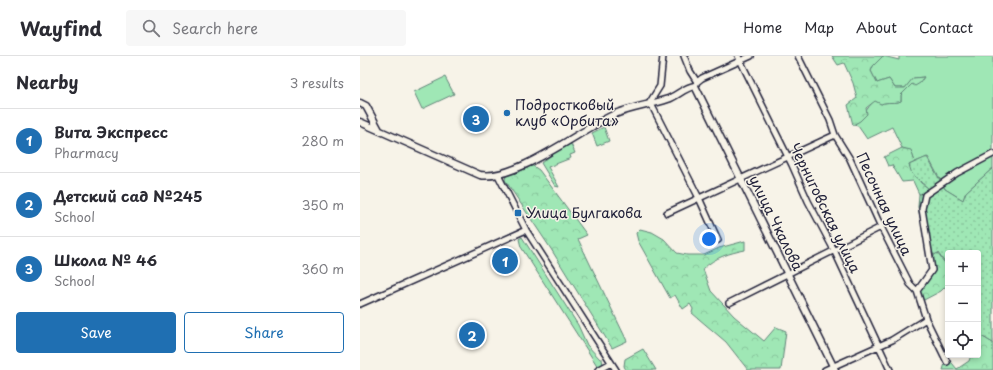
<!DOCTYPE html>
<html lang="en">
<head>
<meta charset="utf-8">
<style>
  body { margin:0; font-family:"Playpen Sans",sans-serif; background:#f7f7f7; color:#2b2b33 }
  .controls { position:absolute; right:12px; bottom:12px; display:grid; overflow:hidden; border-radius:4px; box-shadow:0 2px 6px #0003 }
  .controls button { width:36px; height:36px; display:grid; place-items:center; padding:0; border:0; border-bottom:1px solid #e1e1e2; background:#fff; color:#2b2b33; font:20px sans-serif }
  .you { position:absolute; left:349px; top:183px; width:14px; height:14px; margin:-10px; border:3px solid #fff; border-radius:50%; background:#1a73e8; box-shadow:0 0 0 6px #1a73e833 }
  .badge { display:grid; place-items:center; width:26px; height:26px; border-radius:50%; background:#1f6fb2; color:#fff; font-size:13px; font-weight:700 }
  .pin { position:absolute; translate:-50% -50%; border:2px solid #fff; box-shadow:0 1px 4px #0006 }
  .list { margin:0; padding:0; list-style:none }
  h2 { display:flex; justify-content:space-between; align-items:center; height:52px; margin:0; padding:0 16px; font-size:17px }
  h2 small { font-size:13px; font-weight:400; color:#7c7c81 }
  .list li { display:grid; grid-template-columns:26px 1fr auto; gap:12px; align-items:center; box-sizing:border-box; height:64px; padding:0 16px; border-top:1px solid #e1e1e2 }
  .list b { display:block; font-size:15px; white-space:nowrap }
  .list p { margin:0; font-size:13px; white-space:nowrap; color:#7c7c81 }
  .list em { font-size:13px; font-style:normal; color:#7c7c81 }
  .actions { display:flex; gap:8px; padding:12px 16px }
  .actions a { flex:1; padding:9px 0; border:1px solid #1f6fb2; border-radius:4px; text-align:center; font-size:14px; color:#1f6fb2 }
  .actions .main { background:#1f6fb2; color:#fff }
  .icon { flex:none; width:22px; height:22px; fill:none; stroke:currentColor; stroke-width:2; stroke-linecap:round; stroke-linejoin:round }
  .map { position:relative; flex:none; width:633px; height:314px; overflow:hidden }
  header { display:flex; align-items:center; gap:24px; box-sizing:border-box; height:56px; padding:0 20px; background:#fff; border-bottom:1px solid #e1e1e2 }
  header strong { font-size:19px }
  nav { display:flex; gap:22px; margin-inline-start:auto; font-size:14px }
  .search { width:280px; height:36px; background:#f7f7f7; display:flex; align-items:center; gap:10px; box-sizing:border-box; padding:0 14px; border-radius:4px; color:#7c7c81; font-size:15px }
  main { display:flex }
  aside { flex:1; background:#fff }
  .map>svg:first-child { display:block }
  .grass { fill:#9fe7b5; stroke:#608478 }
  .forest { fill:url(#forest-crowns); stroke:#608478 }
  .garden { fill:url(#garden-dots); stroke:#608478 }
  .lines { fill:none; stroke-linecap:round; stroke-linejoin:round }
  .minor-casing { stroke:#22223b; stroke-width:8 }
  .tertiary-casing { stroke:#22223b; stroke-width:9 }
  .minor { stroke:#f7f3e8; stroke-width:5 }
  .tertiary { stroke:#f7f3e8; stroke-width:6 }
  .poi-dot { fill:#1f6fb2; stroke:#f7f3e8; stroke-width:1.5 }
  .labels { text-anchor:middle; stroke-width:3; stroke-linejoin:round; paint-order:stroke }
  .poi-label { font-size:14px; fill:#22223b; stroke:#f7f3e8; text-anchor:start }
  .street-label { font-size:14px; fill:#22223b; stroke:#f7f3e8 }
</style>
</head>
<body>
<header>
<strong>Wayfind</strong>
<div class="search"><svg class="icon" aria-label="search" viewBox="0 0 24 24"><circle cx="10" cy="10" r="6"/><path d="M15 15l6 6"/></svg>Search here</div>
<nav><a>Home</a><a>Map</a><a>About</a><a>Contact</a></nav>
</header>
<main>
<aside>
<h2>Nearby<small>3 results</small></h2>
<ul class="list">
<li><span class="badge">1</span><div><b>Вита Экспресс</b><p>Pharmacy</p></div><em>280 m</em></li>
<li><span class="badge">2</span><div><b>Детский сад №245</b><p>School</p></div><em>350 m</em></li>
<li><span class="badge">3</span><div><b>Школа № 46</b><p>School</p></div><em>360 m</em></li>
</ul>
<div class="actions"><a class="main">Save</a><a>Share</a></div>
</aside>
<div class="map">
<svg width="633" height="314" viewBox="0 0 633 314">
  <defs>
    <pattern id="forest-crowns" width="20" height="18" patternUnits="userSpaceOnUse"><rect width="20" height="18" fill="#9fe7b5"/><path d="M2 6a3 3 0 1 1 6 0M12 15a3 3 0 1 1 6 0" fill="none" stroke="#89c69d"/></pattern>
    <pattern id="garden-dots" width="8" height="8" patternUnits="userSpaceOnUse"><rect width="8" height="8" fill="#9fe7b5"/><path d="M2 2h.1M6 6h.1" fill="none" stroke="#89c69d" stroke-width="1.8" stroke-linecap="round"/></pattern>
  </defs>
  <rect width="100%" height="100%" fill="#f7f3e8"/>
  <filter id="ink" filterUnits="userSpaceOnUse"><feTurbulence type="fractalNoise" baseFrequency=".025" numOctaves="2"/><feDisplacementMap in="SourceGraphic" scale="8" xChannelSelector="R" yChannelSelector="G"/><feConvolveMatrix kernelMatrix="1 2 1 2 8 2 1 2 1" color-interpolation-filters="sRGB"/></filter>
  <g filter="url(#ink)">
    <path class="grass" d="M 523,0 L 539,4 L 539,0 L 633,0 L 633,112 L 606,136 L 603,144 L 585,133 L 568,101 L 555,106 L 551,95 L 542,92 L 532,71 L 507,83 L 498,70 L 493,69 C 503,63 506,52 515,44 L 521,48 C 528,45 534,48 541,45 L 541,39 L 552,28 L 564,21 L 554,22 L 545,32 L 535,32 L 529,23 L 517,27 L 511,15 L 513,10 Z
      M 85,21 L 94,38 L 62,53 L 54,36 Z
      M 244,71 L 249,85 L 237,90 L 232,77 Z
      M 211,88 L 215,97 L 210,99 L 211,102 L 188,111 L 199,131 L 195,130 L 181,107 L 205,89 Z
      M 162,181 L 218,269 L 227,289 L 240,303 L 242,303 L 243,309 L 240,311 L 238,311 L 161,191 L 159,183 Z"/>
    <path class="forest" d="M 472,0 L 523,0 L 513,10 L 511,15 L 517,27 L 529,23 L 535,32 L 545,32 L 553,22 L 564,21 L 560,27 L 555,30 L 552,28 L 541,39 L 541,45 C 534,48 528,45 521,48 L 515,45 L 506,52 L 507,58 L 500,65 L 493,69 L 488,49 L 497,42 L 493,27 L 484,7 L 478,9 Z
      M 542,92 L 551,94 L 555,106 L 549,109 L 561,127 L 570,133 L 564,138 L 559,138 L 553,125 L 542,126 L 532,109 L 528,110 L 524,101 Z
      M 169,110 L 173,110 L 179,114 L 227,179 L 218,183 L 267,285 L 252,292 L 191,193 L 145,124 L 146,119 Z
      M 280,173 L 292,176 L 304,183 L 317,197 L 327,199 L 344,199 L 359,192 L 385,185 L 385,194 C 370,197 355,201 343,213 L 351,235 L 374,260 L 404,285 L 416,271 L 426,275 L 421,314 L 388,314 L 366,286 L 332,257 L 333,253 L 330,248 L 323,253 L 315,239 L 310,242 L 278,185 L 276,177 Z
      M 577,197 L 588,211 L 588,228 L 581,235 L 562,245 L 560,236 L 573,216 L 574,199 Z
      M 618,278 L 633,287 L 633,314 L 583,314 L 587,301 L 597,313 L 609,305 L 611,299 L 618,299 Z
      M 283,293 L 296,314 L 266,314 L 264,310 L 265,303 Z"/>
    <path class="garden" d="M 567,101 L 585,133 L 603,144 L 606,136 L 633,112 L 633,287 L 618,278 L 618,197 L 588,197 L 588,211 L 578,197 L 574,199 L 567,196 L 558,151 L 559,138 L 564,138 L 569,133 L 552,118 L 549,109 Z"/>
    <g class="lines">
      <defs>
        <path id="minor" d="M 303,0 L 300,30 L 290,46 L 339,142 L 358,184
          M 324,0 L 330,15 L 337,26
          M 378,0 L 432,109 L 448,145 L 474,194 L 530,314
          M 438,0 L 470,64 L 475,79 L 490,103 L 521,171 L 550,228 L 557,235 L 566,263 L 587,306
          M 335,30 L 337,26 L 342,22 L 391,0
          M 138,119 L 166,174 L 256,314
          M 307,157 L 475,79
          M 557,235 L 572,214 L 562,153 L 565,139 L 597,117 L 633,98
          M 369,247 L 521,171
          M 0,248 L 166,174
          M 238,314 L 251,307
          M 465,314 L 532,284 L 566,263"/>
        <path id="tertiary" d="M 0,47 L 6,50 L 19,74
          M 0,66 L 120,119 C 156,125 220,74 255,58 C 272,51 290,49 308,43 C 317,40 325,31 335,30 L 475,314"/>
      </defs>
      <use href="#minor" class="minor-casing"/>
      <use href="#tertiary" class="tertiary-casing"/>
      <use href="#minor" class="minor"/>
      <use href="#tertiary" class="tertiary"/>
    </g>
  </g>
  <g class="poi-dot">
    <circle cx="147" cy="57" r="4"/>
    <rect x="154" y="153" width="8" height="8" rx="2"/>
  </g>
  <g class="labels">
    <g class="poi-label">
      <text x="155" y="54">Подростковый<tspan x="155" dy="16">клуб «Орбита»</tspan></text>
      <text x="166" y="162">Улица Булгакова</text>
    </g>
    <g class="street-label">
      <text transform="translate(524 148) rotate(65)" y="5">Песочная улица</text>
      <text transform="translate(465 152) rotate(64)" y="5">Черниговская улица</text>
      <text transform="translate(416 167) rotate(64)" y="5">улица Чкалова</text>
    </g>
  </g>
</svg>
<div class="controls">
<button>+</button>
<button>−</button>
<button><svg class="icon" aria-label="locate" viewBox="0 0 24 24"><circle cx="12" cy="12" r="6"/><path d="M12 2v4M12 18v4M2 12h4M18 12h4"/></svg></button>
</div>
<div class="you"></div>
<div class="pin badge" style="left:145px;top:205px">1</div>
<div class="pin badge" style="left:112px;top:279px">2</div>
<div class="pin badge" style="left:116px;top:63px">3</div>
</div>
</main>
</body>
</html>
